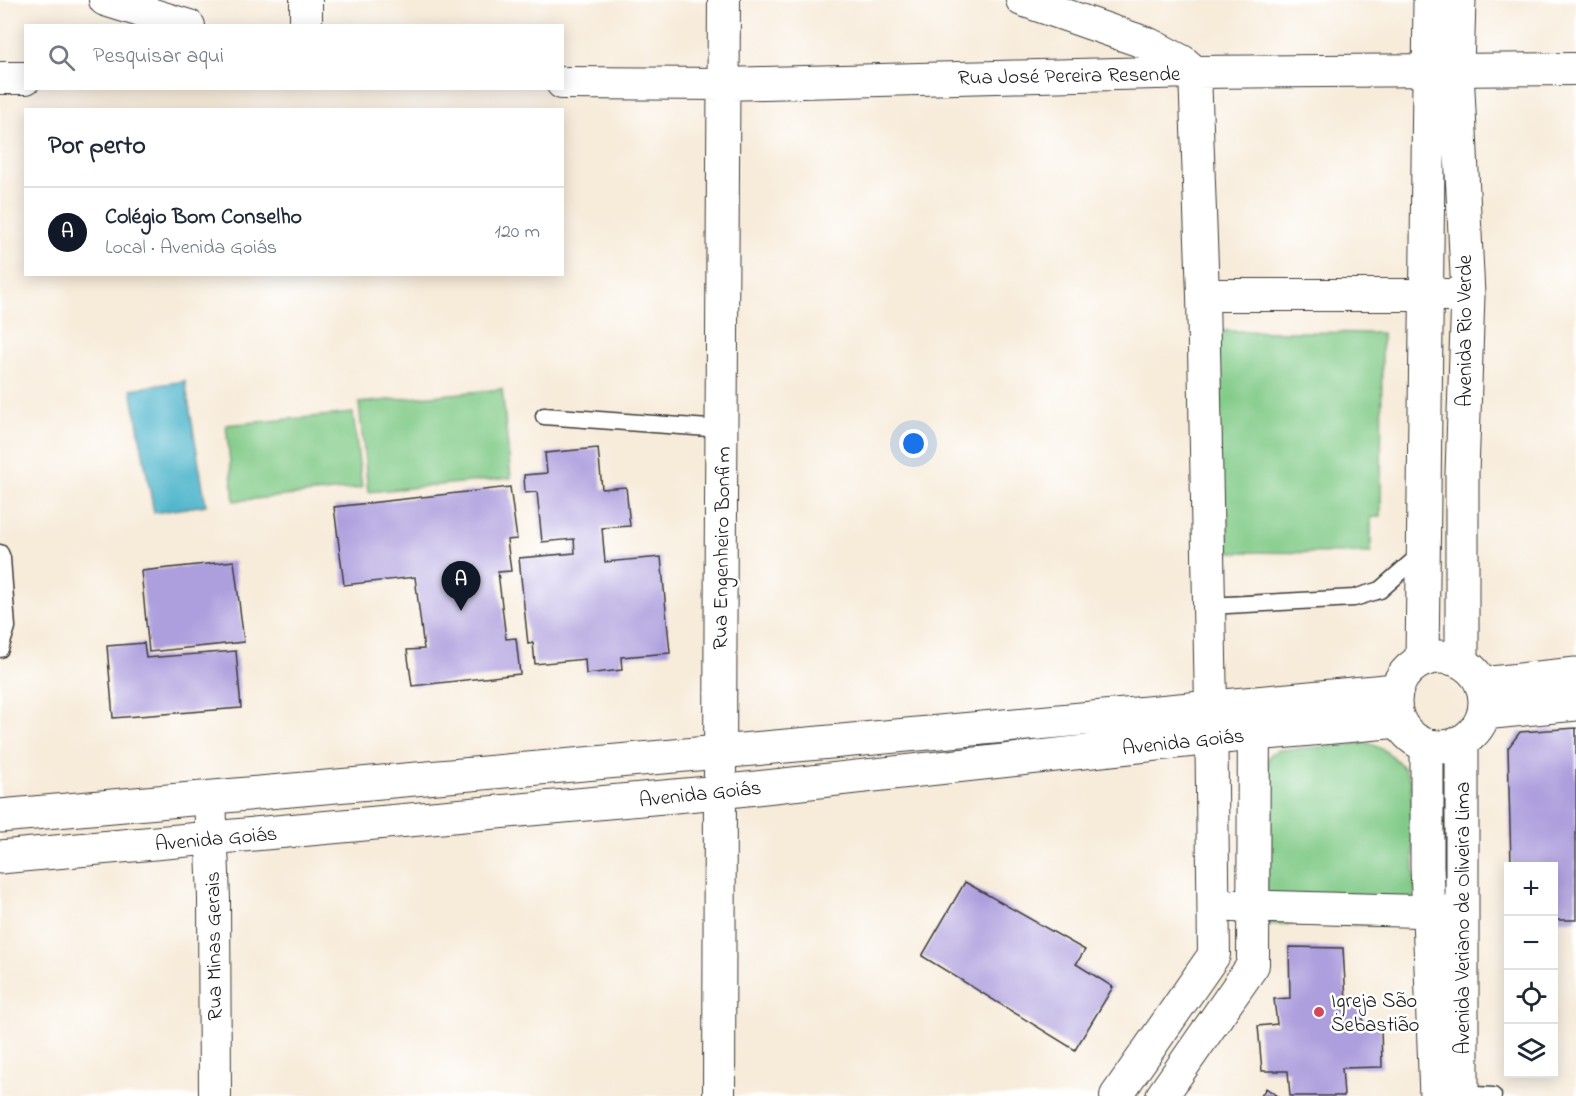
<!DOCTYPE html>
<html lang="pt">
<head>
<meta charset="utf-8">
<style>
  body { margin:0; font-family:"Indie Flower",sans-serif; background:#f6f6f7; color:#1f2937 }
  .controls { position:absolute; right:18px; bottom:18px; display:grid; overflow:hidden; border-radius:0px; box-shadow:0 3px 15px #0003 }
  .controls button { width:54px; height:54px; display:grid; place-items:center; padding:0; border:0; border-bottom:2px solid #e0e1e3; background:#fff; color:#1f2937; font:30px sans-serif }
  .you { position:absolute; left:914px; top:444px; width:21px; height:21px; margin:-15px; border:4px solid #fff; border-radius:50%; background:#1a73e8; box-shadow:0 0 0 9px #1a73e833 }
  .badge { display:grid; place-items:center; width:39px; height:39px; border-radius:50%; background:#111827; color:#fff; font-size:20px; font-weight:700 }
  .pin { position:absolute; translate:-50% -50px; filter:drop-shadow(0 2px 3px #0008) }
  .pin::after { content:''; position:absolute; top:32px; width:21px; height:18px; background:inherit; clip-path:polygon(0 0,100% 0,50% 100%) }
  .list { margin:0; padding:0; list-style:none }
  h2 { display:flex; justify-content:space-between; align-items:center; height:78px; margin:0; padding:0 24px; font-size:26px }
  h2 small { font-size:20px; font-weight:400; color:#747a83 }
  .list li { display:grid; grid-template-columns:39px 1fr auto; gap:18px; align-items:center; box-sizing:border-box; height:90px; padding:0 24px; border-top:2px solid #e0e1e3 }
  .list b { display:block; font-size:22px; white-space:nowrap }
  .list p { margin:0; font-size:20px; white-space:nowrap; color:#747a83 }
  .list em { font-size:20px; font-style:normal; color:#747a83 }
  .icon { flex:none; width:33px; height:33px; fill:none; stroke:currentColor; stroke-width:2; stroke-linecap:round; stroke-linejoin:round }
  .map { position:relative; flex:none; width:1576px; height:1096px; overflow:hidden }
  .search { position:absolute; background:#fff; box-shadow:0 3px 15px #0003; left:24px; top:24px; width:540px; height:66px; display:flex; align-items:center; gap:15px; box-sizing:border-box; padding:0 21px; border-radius:0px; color:#747a83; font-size:22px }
  .panel { position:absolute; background:#fff; box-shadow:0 3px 15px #0003; left:24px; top:108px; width:540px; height:168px; border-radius:0px }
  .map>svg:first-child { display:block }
  .green { fill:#81ca87; stroke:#4e7352; stroke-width:1.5 }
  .water { fill:#4cb4ca; stroke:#346873; stroke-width:1.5 }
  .building { fill:#ad9edd }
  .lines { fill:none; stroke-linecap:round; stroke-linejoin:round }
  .service-casing { stroke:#3d3b38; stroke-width:19 }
  .minor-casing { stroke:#3d3b38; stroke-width:34 }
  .tertiary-casing { stroke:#3d3b38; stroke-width:35 }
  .secondary-casing { stroke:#3d3b38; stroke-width:35 }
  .service { stroke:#fff; stroke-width:16 }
  .minor { stroke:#fff; stroke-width:32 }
  .tertiary { stroke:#fff; stroke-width:33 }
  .secondary { stroke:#fff; stroke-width:33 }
  .poi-dot { fill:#d1495b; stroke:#fff; stroke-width:2 }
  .labels { text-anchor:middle; stroke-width:5; stroke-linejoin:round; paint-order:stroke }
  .street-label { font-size:21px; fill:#1c1c1c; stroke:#fff }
  .poi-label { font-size:21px; fill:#1c1c1c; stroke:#fff; text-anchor:start }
</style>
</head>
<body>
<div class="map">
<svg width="1576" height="1096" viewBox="0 0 1576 1096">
  <rect width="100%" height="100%" fill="#fff"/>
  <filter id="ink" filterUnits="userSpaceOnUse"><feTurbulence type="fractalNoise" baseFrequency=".0167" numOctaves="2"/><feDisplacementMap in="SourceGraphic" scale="12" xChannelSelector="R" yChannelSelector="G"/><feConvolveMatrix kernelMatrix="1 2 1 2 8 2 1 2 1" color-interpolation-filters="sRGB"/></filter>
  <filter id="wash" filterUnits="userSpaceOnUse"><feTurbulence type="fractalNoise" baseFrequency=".008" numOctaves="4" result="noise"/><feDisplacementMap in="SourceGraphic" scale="24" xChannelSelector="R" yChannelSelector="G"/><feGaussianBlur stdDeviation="1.35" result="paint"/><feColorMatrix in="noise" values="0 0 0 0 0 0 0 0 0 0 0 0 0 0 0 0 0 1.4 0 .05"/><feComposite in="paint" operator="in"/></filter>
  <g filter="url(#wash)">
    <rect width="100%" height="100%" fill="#f7ebd9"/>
    <path class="green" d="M 1218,331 L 1382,333 L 1381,517 L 1371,517 L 1371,553 L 1227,552 L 1228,513 L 1218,513 Z
      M 502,389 L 511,478 L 368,492 L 359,403 Z
      M 353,413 L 362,488 L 234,501 L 226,425 Z
      M 1368,743 C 1389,750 1402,762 1411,781 L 1416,925 L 1267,924 L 1268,758 L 1272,753 L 1279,750 Z"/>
    <path class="water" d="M 185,381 L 206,505 L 154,513 L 131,389 Z"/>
    <g id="blocks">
      <path class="building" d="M 598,448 L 602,489 L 626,487 L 630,526 L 602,528 L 605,562 L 661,557 L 670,653 L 621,657 L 622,670 L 586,674 L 585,659 L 535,664 L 533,643 L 528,644 L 519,558 L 575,553 L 574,539 L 542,542 L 537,492 L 525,493 L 524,475 L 547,473 L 545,453 Z
        M 510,487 L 517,539 L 507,540 L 511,571 L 498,572 L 506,639 L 516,638 L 520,674 L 412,686 L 407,650 L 424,649 L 415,577 L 344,585 L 334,507 Z
        M 234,561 L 244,642 L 149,652 L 141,571 Z
        M 144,643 L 146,658 L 236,651 L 241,708 L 113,718 L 107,646 Z
        M 1576,728 L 1576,920 L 1554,920 L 1554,866 L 1511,866 L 1508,748 L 1520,732 Z
        M 965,882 L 1085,950 L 1076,964 L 1113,987 L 1075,1050 L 922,956 Z
        M 1289,947 L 1343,948 L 1346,1000 L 1363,999 L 1363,1027 L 1381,1026 L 1382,1067 L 1342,1068 L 1344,1096 L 1290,1096 L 1288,1071 L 1262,1071 L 1258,1026 L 1277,1024 L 1274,999 L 1290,998 Z
        M 1266,1088 L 1277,1096 L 1261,1096 Z"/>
    </g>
  </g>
  <g filter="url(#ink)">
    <use href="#blocks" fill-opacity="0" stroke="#3d3b38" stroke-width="1.5"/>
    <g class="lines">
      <defs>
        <path id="service" d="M 544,416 L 722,429
          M 0,553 L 2,558 L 7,627 L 0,649
          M 1209,606 L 1354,598 L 1380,590 L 1421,554
          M 1458,1094 L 1493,1096"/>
        <path id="minor" d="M 105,0 L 189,26
          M 1022,0 L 1149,44 L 1182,61 L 1195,72 L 1203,295 L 1211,707 L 1214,955 L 1116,1096
          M 306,26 L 306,0
          M 0,78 L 26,78
          M 562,83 L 724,84 L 1195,72 L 1576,69
          M 1203,295 L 1468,295
          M 210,797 L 214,899 L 215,1096
          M 1232,906 L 1455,912
          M 719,1096 C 719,731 722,365 724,0
          M 1162,1096 L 1253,965 L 1254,708"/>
        <path id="tertiary" d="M 1459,0 L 1457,70 L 1468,295 L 1462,473 L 1462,662
          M 1422,660 L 1430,0"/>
        <path id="secondary" d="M1395 702a45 45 0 1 1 90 0a45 45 0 1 1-90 0Z
          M 1481,684 L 1576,674
          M 1484,713 L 1576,704
          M 1462,741 L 1462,1096
          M 1427,745 L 1427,866 L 1436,1096
          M 0,816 C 465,773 931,735 1396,690
          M 0,857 L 719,792 L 1212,738 L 1399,721"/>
      </defs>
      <use href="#service" class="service-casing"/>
      <use href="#minor" class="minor-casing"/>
      <use href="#tertiary" class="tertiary-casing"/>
      <use href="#secondary" class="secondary-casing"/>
      <use href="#service" class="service"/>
      <use href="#minor" class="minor"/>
      <use href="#tertiary" class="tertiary"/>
      <use href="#secondary" class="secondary"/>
    </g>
  </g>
  <circle class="poi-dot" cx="1319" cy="1012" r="6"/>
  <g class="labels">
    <g class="street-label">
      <text transform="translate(1069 75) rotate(-1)" y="7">Rua José Pereira Resende</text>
      <text transform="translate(1464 331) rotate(-90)" y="7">Avenida Rio Verde</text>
      <text transform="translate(721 548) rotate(-89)" y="7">Rua Engenheiro Bonfim</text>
      <text transform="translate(1183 741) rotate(-6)" y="7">Avenida Goiás</text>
      <text transform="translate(700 793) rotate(-6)" y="7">Avenida Goiás</text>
      <text transform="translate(216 838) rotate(-5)" y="7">Avenida Goiás</text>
      <text transform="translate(1462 918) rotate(-90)" y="7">Avenida Veriano de Oliveira Lima</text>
      <text transform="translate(213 946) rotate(-91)" y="7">Rua Minas Gerais</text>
    </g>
    <g class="poi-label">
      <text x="1331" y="1007">Igreja São<tspan x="1331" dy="24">Sebastião</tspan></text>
    </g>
  </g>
</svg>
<div class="controls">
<button>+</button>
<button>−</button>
<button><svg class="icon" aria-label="locate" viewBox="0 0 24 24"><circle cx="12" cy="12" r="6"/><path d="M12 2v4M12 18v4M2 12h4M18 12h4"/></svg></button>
<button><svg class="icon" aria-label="layers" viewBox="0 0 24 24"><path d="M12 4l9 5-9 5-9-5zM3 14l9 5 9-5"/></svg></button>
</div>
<div class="you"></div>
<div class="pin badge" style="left:461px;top:611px">A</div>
<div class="search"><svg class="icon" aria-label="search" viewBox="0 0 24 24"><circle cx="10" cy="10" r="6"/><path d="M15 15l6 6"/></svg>Pesquisar aqui</div>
<section class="panel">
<h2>Por perto<small></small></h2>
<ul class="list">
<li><span class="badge">A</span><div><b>Colégio Bom Conselho</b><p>Local · Avenida Goiás</p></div><em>120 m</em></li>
</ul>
</section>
</div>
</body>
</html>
